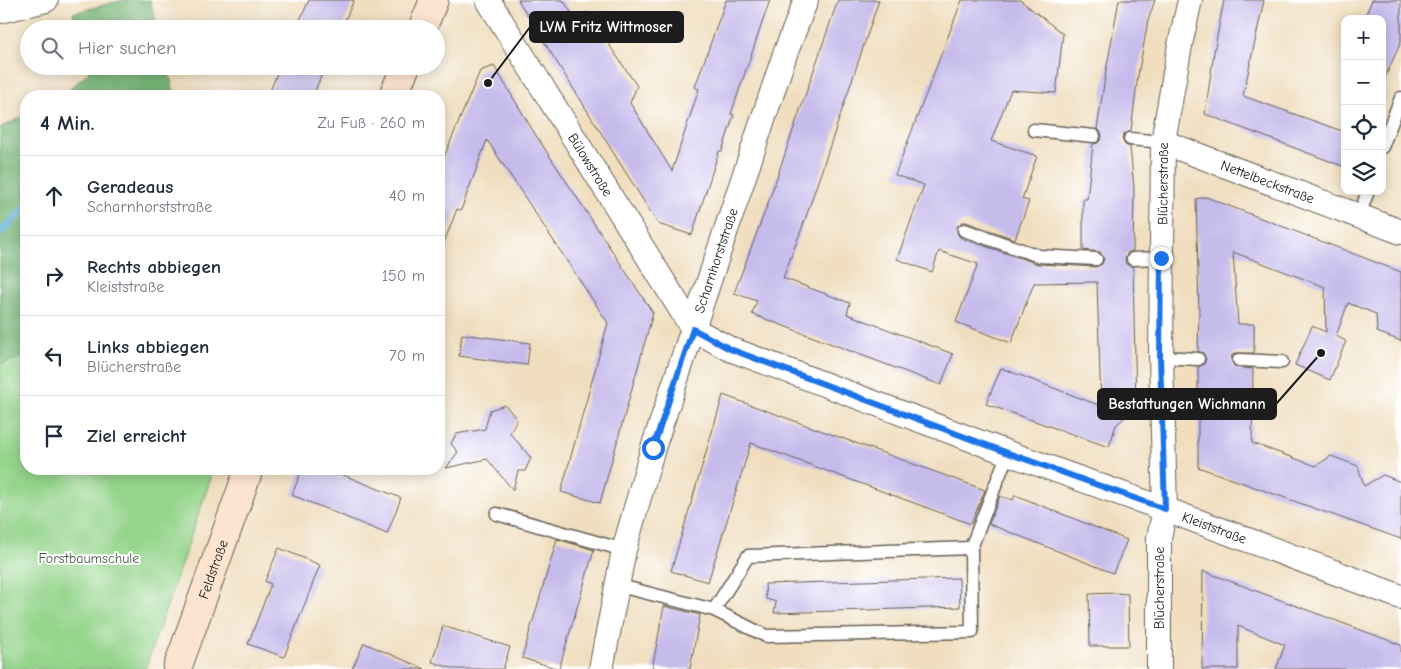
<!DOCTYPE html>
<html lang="de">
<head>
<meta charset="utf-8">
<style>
  body { margin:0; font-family:"Comic Neue",sans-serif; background:#f2f2f3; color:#1f2937 }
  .controls { position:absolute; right:15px; top:15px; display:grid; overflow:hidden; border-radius:10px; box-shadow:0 2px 12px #0003 }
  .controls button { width:45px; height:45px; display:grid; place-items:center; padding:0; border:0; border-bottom:1px solid #e0e1e3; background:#fff; color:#1f2937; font:25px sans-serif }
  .stop { position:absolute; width:15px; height:15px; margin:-11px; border:4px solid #1a73e8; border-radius:50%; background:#fff }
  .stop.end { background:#1a73e8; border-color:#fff; box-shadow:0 1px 5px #0008 }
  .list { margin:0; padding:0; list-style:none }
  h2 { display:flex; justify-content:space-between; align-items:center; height:65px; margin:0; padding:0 20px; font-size:21px }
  h2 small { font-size:16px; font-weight:400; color:#747a83 }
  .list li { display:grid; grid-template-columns:32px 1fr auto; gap:15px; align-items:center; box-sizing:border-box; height:80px; padding:0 20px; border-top:1px solid #e0e1e3 }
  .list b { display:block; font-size:19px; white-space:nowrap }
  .list p { margin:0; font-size:16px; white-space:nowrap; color:#747a83 }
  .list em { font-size:16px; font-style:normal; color:#747a83 }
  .icon { flex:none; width:28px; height:28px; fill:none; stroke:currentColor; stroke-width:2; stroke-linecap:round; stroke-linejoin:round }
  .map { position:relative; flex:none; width:1401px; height:669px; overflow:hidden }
  .search { position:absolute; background:#fff; box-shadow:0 2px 12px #0003; left:20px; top:20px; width:425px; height:55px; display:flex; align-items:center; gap:12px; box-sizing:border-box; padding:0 18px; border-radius:28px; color:#747a83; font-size:19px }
  .panel { position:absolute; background:#fff; box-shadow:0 2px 12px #0003; left:20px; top:90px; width:425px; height:385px; border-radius:20px }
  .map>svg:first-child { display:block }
  .green { fill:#94d48b; stroke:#587854 }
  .forest { fill:#77b677; stroke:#4a694a }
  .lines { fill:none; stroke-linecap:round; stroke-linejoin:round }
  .stream { stroke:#62b1dc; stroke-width:7 }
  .building { fill:#c6bcec }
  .lane-casing { stroke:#666055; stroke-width:15 }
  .street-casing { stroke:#666055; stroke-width:26 }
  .secondary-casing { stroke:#666055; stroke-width:30 }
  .lane { stroke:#fff; stroke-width:12 }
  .street { stroke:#fff; stroke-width:24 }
  .secondary { stroke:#fde4d0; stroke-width:28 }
  .route { stroke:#1a73e8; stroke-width:6 }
  .labels { text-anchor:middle; stroke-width:4; stroke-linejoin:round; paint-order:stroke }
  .street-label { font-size:14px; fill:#1c1c1c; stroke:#fff }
  .park-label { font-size:14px; fill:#465c43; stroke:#fff }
  .leader { fill:none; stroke:#1c1c1c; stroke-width:2 }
  .callout-dot { fill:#1c1c1c; stroke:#fff; stroke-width:2 }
  .callout { fill:#1c1c1c; stroke:#1c1c1c; stroke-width:2 }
  .callout-label { font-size:15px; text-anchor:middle; font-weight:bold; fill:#fff }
</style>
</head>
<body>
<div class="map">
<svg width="1401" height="669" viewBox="0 0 1401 669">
  <rect width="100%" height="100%" fill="#fff"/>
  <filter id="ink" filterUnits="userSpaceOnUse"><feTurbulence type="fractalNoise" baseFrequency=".02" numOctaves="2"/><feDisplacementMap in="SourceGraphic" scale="10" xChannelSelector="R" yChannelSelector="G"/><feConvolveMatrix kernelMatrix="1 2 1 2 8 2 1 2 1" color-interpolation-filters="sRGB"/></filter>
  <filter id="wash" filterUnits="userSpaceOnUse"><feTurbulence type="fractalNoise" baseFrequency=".0096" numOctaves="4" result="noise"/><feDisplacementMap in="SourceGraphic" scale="20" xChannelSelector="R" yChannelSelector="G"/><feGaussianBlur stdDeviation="1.12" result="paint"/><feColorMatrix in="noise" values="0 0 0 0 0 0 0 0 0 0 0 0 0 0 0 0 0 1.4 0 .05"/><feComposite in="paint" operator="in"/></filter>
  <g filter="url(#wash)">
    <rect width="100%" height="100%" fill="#f0debf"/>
    <path class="green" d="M 26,115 L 26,469 L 214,469 L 145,669 L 0,669 L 0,128 Z"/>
    <path class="forest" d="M 123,0 L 150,0 L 158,29 L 77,29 L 73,13 Z
      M 88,66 L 167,66 L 175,96 L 62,96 L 89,72 Z
      M 26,115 L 26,356 L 0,364 L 0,128 Z"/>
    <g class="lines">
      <path class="stream" d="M 0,233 L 26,207"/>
    </g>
    <g id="blocks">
      <path class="building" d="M 309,0 L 354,0 L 341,29 L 296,29 Z
        M 518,0 L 563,0 L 576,20 L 587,12 L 637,86 L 630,103 L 672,171 L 699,89 L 695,87 L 726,0 L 770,0 L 731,114 L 734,115 L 722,151 L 719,151 L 692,235 L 658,224 Z
        M 838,0 L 879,0 L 805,220 L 783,278 L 850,303 L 847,314 L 953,354 L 941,385 L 752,314 L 757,301 L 734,293 L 767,206 Z
        M 962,0 L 1020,0 L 1063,34 L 1056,93 L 1011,90 L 991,141 L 1037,156 L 1022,199 L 1029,201 L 1015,239 L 966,222 L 962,222 L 957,227 L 958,235 L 961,238 L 1038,264 L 1096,267 L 1102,264 L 1104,259 L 1100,252 L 1083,250 L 1083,199 L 1087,199 L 1093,144 L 1098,143 L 1102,137 L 1101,132 L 1097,129 L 1106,71 L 1119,0 L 1155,0 L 1148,21 L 1138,75 L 1131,131 L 1124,134 L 1122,139 L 1125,145 L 1130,147 L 1134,188 L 1133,251 L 1128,252 L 1125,259 L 1126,264 L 1133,267 L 1136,407 L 1116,425 L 1109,447 L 986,404 L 1001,368 L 1101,406 L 1097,282 L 1034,283 L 1011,343 L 956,322 L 978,264 L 939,251 L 932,272 L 897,259 L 924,185 L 895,175 Z
        M 1224,0 L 1264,0 L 1243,96 L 1345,132 L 1345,167 L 1205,114 L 1214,52 Z
        M 1372,0 L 1401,0 L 1401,42 L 1382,84 L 1382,19 L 1364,19 Z
        M 280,66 L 325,66 L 313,96 L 268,96 Z
        M 494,66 L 535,134 L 653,313 L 600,503 L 561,492 L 608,323 L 487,140 L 461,210 L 457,209 L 440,253 L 439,253 L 439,169 L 480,71 Z
        M 1206,197 L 1401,272 L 1401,341 L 1377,332 L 1376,314 L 1348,303 L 1336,336 L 1346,341 L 1330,380 L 1295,365 L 1312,326 L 1326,332 L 1325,287 L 1233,252 L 1238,324 L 1254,324 L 1254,353 L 1236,353 L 1232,355 L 1231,360 L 1235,367 L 1253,369 L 1252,443 L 1316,466 L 1331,456 L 1358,466 L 1364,486 L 1383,475 L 1401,482 L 1401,539 L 1198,467 L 1198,367 L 1204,364 L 1206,359 L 1203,353 L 1198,351 L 1199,311 L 1196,199 Z
        M 462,334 L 530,343 L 527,365 L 459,356 Z
        M 723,395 L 985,490 L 971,524 L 751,443 L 708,582 L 671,571 Z
        M 505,405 L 517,419 L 510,433 L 531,458 L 525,471 L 518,471 L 513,490 L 487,459 L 446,468 L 458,452 L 451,444 L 456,434 L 485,429 L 490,410 Z
        M 302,469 L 328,469 L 401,498 L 387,534 L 292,495 Z
        M 1015,495 L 1127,540 L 1113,573 L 989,524 L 1000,496 L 1013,500 Z
        M 557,539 L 594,550 L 559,669 L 522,658 Z
        M 279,548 L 320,565 L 284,657 L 248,644 L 271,584 L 265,581 Z
        M 1203,571 L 1401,645 L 1401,669 L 1276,669 L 1285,645 L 1238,626 L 1238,669 L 1202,669 Z
        M 959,578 L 960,607 L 774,613 L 776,602 L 766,599 L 765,584 Z
        M 1116,593 L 1128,594 L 1129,646 L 1090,646 L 1089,594 Z
        M 664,606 L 700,615 L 690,669 L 652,669 Z
        M 443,626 L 510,647 L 503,669 L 455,669 L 432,662 Z
        M 364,643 L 425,669 L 352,669 Z"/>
    </g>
  </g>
  <g filter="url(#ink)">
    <use href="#blocks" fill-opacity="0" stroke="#666055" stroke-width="1"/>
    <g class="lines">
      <defs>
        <path id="lane" d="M 1034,130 L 1094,136
          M 1130,139 L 1163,142
          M 1382,147 L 1401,98
          M 1359,216 L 1368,191
          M 964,230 L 1039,256 L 1096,259
          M 1133,259 L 1161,258
          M 1161,357 L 1198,359
          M 1239,360 L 1282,362
          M 497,514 L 624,550
          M 616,585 L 714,610 L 766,636 L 972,632 L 971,548 L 1008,453
          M 714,610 L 748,556 L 971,548"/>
        <g id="street">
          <path id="s1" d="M 488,0 L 693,329 L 730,349 L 1008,453 L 1178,514 L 1401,597"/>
          <path d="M 0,11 L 46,0"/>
          <path id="s2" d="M 1163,142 L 1401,232"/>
          <path id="s3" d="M 601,669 L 624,550 L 653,448 L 785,54 L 806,0"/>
          <path id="s4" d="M 1159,669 L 1159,538 L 1165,509 L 1161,357 L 1163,142 L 1180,45 L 1190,0"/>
        </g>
        <g id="secondary">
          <path d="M 422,29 L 434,0"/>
          <path d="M 393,96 L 406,66"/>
          <path id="s5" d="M 177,669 L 249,469"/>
        </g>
      </defs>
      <use href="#lane" class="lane-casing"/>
      <use href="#street" class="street-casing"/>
      <use href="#secondary" class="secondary-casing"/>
      <use href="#lane" class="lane"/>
      <use href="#street" class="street"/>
      <use href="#secondary" class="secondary"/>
    </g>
  </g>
  <g class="lines" filter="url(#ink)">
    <path class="route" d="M 653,448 L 693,329 L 730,349 L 1008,453 L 1165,509 L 1160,357 L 1161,258"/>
  </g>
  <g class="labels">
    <g class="street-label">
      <text dy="5" stroke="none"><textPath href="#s1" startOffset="194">Bülowstraße</textPath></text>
      <text dy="5" stroke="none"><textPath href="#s2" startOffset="112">Nettelbeckstraße</textPath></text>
      <text dy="5" stroke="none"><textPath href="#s4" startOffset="486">Blücherstraße</textPath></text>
      <text dy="5" stroke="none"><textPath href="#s3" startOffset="425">Scharnhorststraße</textPath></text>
      <text dy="5" stroke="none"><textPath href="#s1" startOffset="946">Kleiststraße</textPath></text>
      <text dy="5" stroke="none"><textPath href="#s5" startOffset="106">Feldstraße</textPath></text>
      <text transform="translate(1159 588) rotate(-90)" y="5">Blücherstraße</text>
    </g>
    <g class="park-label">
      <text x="89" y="563">Forstbaumschule</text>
    </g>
  </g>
  <path class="leader" d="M488 83L530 27M1321 353L1276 404"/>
  <g class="callout-dot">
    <circle cx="488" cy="83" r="5"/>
    <circle cx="1321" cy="353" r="5"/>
  </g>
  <g class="callout">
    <rect x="530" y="12" width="153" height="30" rx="5"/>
    <rect x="1098" y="389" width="178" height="30" rx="5"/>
  </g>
  <g class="callout-label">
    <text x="606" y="32">LVM Fritz Wittmoser</text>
    <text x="1187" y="409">Bestattungen Wichmann</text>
  </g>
</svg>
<div class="controls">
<button>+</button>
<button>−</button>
<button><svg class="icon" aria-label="locate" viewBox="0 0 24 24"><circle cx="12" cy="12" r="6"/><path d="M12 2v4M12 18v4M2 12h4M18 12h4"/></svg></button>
<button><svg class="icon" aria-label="layers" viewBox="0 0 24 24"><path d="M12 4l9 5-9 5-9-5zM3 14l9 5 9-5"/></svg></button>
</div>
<div class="stop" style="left:653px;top:448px"></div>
<div class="stop end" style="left:1161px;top:258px"></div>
<div class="search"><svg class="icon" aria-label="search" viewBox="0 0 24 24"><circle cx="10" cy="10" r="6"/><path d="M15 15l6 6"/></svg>Hier suchen</div>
<section class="panel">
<h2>4 Min.<small>Zu Fuß · 260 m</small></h2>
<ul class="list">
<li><svg class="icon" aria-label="ahead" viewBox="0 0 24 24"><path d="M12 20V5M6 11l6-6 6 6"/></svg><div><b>Geradeaus</b><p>Scharnhorststraße</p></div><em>40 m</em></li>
<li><svg class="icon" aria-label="right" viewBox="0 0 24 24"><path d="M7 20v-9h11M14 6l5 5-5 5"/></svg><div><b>Rechts abbiegen</b><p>Kleiststraße</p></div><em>150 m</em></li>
<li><svg class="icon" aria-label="left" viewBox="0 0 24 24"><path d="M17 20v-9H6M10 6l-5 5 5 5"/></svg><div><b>Links abbiegen</b><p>Blücherstraße</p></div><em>70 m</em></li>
<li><svg class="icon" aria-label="arrive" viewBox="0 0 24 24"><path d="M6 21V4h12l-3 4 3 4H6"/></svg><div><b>Ziel erreicht</b></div></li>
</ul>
</section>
</div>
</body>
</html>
